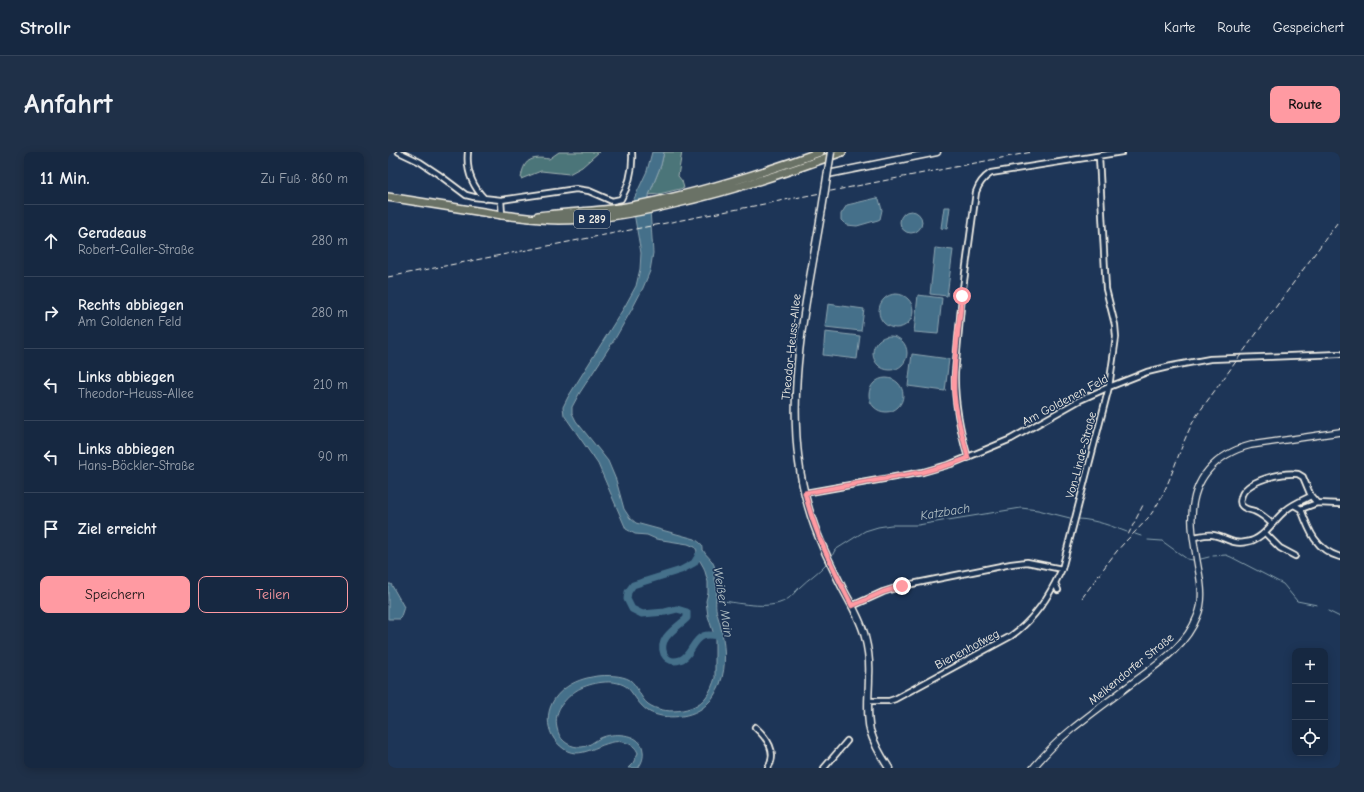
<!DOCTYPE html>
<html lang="de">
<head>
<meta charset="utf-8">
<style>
  body { margin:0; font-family:"Comic Neue",sans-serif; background:#1f3048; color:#f1f3f6 }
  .controls { position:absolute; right:12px; bottom:12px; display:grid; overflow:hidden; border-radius:8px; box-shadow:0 2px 10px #0003 }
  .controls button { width:36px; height:36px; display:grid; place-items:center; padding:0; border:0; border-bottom:1px solid #35445a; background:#162841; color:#f1f3f6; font:20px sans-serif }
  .stop { position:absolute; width:12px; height:12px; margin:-9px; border:3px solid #ff9aa2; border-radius:50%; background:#fff }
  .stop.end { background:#ff9aa2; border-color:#fff; box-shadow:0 1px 4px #0008 }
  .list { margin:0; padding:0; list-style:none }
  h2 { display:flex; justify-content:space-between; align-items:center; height:52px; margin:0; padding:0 16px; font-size:17px }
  h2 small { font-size:13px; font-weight:400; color:#9ea6b1 }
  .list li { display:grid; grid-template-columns:26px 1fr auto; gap:12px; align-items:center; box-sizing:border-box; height:72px; padding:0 16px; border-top:1px solid #35445a }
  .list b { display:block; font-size:15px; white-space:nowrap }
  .list p { margin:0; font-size:13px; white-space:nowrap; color:#9ea6b1 }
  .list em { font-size:13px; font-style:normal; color:#9ea6b1 }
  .actions { display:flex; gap:8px; padding:12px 16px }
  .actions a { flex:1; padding:9px 0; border:1px solid #ff9aa2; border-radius:8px; text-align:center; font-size:14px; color:#ff9aa2 }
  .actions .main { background:#ff9aa2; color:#111 }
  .icon { flex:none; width:22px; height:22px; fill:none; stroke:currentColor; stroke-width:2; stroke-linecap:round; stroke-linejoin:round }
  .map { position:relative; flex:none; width:952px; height:616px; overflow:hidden; border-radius:8px }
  header { display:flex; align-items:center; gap:24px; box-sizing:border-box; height:56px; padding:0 20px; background:#162841; border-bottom:1px solid #35445a }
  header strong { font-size:19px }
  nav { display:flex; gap:22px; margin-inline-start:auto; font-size:14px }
  .intro { display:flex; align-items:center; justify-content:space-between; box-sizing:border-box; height:96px; padding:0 24px }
  h1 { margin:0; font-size:28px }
  .button { padding:10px 18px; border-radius:8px; background:#ff9aa2; color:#111; font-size:14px; font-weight:700 }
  main { display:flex; gap:24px; padding:0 24px }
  aside { flex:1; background:#162841; border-radius:8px; box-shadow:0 2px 10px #0003 }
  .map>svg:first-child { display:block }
  .green { fill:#4c7479; stroke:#a0b2b0 }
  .water { fill:#45708a; stroke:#8ba4b0 }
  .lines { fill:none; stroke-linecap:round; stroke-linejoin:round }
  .stream { stroke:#8ba4b0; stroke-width:1 }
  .river { stroke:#45708a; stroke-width:7 }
  .minor-casing { stroke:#f4f1e8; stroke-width:8 }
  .tertiary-casing { stroke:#f4f1e8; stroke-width:8 }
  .secondary-casing { stroke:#f4f1e8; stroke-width:9 }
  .primary-casing { stroke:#f4f1e8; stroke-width:10 }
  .trunk-casing { stroke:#f4f1e8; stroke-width:10 }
  .minor { stroke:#1d3557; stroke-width:4.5 }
  .tertiary { stroke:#1d3557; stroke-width:5.5 }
  .secondary { stroke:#1d3557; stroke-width:6 }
  .primary { stroke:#6a7266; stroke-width:7 }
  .trunk { stroke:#6a7266; stroke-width:7 }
  .rail { stroke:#f4f1e8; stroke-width:1; stroke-dasharray:6 3; stroke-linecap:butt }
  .secondary-bridge-casing { stroke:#f4f1e8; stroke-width:9; stroke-linecap:butt }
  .secondary-bridge { stroke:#1d3557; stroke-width:6 }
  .route { stroke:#ff9aa2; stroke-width:5 }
  .labels { text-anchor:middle; stroke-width:3; stroke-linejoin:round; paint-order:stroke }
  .shield { fill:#1d3557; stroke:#b4b9bc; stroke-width:1 }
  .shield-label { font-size:11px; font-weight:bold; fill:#f4f1e8 }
  .street-label { font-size:12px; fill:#f4f1e8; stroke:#1d3557 }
  .water-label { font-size:13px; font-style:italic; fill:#b7c4c7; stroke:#1d3557 }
</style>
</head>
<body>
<header>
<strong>Strollr</strong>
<nav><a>Karte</a><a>Route</a><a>Gespeichert</a></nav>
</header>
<div class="intro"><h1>Anfahrt</h1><a class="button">Route</a></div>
<main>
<aside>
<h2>11 Min.<small>Zu Fuß · 860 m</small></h2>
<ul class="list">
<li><svg class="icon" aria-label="ahead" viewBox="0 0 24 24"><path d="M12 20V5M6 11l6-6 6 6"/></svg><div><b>Geradeaus</b><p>Robert-Galler-Straße</p></div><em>280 m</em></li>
<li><svg class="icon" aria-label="right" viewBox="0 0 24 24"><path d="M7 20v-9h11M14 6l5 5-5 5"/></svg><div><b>Rechts abbiegen</b><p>Am Goldenen Feld</p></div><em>280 m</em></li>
<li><svg class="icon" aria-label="left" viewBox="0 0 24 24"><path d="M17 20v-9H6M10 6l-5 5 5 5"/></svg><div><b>Links abbiegen</b><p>Theodor-Heuss-Allee</p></div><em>210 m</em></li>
<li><svg class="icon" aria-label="left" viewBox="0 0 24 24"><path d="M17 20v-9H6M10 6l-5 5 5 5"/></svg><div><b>Links abbiegen</b><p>Hans-Böckler-Straße</p></div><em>90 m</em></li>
<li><svg class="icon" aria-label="arrive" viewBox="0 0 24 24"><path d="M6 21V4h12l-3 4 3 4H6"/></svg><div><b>Ziel erreicht</b></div></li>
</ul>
<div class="actions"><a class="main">Speichern</a><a>Teilen</a></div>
</aside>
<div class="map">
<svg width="952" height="616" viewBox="0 0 952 616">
  <rect width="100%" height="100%" fill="#1d3557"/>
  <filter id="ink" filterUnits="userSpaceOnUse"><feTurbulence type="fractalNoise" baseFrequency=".025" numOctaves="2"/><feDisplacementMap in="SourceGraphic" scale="8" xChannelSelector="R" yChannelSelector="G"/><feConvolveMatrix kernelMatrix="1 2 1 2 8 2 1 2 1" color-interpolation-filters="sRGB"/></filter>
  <g filter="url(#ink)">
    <path class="green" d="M 171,0 L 211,0 L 194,15 L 181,22 L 153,19 L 133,27 C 135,8 143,4 161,7 Z
      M 276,0 L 294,0 L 290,24 L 294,29 L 296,36 L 271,42 L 261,43 L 273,13 Z"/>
    <path class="water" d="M 264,0 L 276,0 L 273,13 L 261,43 L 265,101 L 262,119 L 255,136 L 244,157 L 228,185 L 191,242 L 184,255 L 184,261 L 188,269 L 220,309 L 228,328 L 236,357 L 242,366 L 248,371 L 307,387 C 309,389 312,390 314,393 C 315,394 315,397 315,398 C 318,404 324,407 326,413 C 327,416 326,419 326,422 C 326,428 326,423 327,428 C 329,432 329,441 328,446 C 327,458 329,461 332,472 C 337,491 339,514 332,532 C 328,540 325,547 319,552 C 306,566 276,569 260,559 C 251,553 247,544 240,536 C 229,526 206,530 193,536 C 186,539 180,545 175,551 C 169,558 167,568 169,576 C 171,587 179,594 190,595 C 201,596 206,588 215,585 C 228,580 254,582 255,599 C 256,605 254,611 250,616 L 240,616 L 245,611 L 250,601 C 248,596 245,593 239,591 C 217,583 196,611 176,597 C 155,582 155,553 176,537 C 186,529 197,526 209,524 C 218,523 234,523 242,528 C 250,534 252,546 260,552 C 275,563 306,561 318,545 C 322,540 325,532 327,526 L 327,486 L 320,464 L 318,449 L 320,441 L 320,430 L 316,416 L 308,402 L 309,399 L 307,395 L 300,392 L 268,387 L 259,383 L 247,382 L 238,377 L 210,312 L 176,263 L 175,255 L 180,245 L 237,154 L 248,134 L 252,117 L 253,101 L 247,67 L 245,49 L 259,19 Z
      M 489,46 L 491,47 L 494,58 L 492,67 L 490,68 L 469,74 L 458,73 L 453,68 L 453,62 L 459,53 Z
      M 556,55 L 562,55 L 559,77 L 553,76 Z
      M512 70a11 11 0 1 1 22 0a11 11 0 1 1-22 0Z
      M 547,96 L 565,98 L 559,144 L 542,142 Z
      M491 159a17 17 0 1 1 34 0a17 17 0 1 1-34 0Z
      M 530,143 L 554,146 L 550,182 L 526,180 Z
      M 440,152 L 476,157 L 473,179 L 437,175 Z
      M 437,180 L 472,184 L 469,207 L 435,203 Z
      M485 201a17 17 0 1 1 34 0a17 17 0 1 1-34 0Z
      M 524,202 L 561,207 L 557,239 L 520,234 Z
      M481 243a17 17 0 1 1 34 0a17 17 0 1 1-34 0Z
      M 0,432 L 3,432 L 16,455 L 12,467 L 0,467 Z"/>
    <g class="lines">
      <path class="stream" d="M 691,367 C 708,368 723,374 739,380
        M 747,382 L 753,384
        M 760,388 L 774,389 L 799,407 L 805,408
        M 444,404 L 447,398 L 477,379 L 490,375 L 503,373 L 530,373 L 633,356 L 650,358 L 682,366
        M 825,404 L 838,403 L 843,405 L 895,432 L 909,449 L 929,453
        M 813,407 L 821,405
        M 328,448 C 347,450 381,459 398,448 C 404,445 407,439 412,435 C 420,427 430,421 438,412
        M 940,459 L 952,465"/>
      <path class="river" d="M 312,401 L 306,411 L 293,418 L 245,433 L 240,440 L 239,447 L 244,457 L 254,462 L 277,460 L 289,457 L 299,460 L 299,466 C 290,475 269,486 276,502 C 278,506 282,509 286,509 C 303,509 303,489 315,484 C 320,482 325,483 330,484"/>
      <defs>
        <path id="minor" d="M 11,0 L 32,10 L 50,22 L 78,43 L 86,45 L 113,48 L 188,37 L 201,39 L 224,49 L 233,47 C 242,32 245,16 244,0
          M 80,0 C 78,19 84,34 97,47
          M 113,48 L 114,63
          M 580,306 C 572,278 566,250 567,221 L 574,144 L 588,40 C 591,31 595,26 603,21 L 734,0
          M 417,341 L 535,320 L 563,312 L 623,287 L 692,248 L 721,235 L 759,220 L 784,214 L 822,207 L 952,202
          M 906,353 L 913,357 C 921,379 928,398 952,405
          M 913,357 L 929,351 L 952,352
          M 884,372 C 878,366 873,362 866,359 C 862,358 857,357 854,354 C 852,352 852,349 853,346 C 856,328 896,320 910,322 L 915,325 L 923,344 L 929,351
          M 877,381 L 892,396 L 907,404
          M 806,385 C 812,384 819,382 825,383 C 837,385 844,393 858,390 C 876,388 885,368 898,358 C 905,352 915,348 923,344
          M 670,438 L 667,431 L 674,417 L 721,235 L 728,185 L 727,173 L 718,137 L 717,119 L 711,4
          M 464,454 L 495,440 L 514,434 L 623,412 L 639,410 L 674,417
          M 480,549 L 501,549 L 507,547 L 623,484 C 643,470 656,452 667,431
          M 367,575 C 379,586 390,600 380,616
          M 436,616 L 459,589"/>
        <path id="tertiary" d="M 645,616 C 657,602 669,589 684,577 C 704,561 726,545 747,529 C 770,512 798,494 809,465 C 818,445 811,424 808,403 C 806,390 803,376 804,364 C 805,326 828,302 863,293 L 952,280"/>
        <path id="secondary" d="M 440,22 L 549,0
          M 434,57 C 418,154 392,257 420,354 C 428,383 441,409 454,435 C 462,451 473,467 477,485 C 480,497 482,510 481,524 C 481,542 478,560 482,578 C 486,592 493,604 501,616"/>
        <path id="primary" d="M 0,45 L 114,63"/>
        <path id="trunk" d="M 114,63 C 133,65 152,68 171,68 C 210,68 248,61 285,52 C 343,39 398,21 454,0
          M 150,64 C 179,60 209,60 238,55 C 305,43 369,23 432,0"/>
      </defs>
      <use href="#minor" class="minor-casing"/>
      <use href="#tertiary" class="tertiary-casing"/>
      <use href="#secondary" class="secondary-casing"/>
      <use href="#primary" class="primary-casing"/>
      <use href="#trunk" class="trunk-casing"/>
      <use href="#minor" class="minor"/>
      <use href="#tertiary" class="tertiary"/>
      <use href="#secondary" class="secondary"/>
      <use href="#primary" class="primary"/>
      <use href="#trunk" class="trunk"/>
      <path class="rail" d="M 0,125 L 644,0
        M 740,383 L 756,351
        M 694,446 C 706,430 717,414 729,399 C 742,383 759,371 769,353 C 786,324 792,291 809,263 L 952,67"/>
      <defs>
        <path id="secondary-bridge" d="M 434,57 L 443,0"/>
      </defs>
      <use href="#secondary-bridge" class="secondary-bridge-casing"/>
      <use href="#secondary-bridge" class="secondary-bridge"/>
    </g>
  </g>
  <g class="lines" filter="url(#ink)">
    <path class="route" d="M 514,434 L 495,440 L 464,454 C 445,416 427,382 417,341 L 535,320 L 563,312 L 580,306 C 575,284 567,261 566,239 C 565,208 571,175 574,144"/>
  </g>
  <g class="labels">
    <rect class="shield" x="186" y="58" width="36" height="18" rx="3"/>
    <g class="shield-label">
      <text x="204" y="71">B 289</text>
    </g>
    <g class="street-label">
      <text transform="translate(403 195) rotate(-84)" y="4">Theodor-Heuss-Allee</text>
      <text transform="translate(677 248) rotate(-28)" y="4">Am Goldenen Feld</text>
      <text transform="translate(693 303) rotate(-75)" y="4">Von-Linde-Straße</text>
      <text transform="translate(579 497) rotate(-28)" y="4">Bienenhofweg</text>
      <text transform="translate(743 517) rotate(-39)" y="4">Melkendorfer Straße</text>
    </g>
    <g class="water-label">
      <text transform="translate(557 359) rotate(-9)" y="5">Katzbach</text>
      <text transform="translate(336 450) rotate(81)" y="5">Weißer Main</text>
    </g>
  </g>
</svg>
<div class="controls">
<button>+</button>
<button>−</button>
<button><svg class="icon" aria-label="locate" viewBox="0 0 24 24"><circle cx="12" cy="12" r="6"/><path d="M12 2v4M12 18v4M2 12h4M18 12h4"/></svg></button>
</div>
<div class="stop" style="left:574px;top:144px"></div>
<div class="stop end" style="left:514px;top:434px"></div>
</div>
</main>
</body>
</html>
